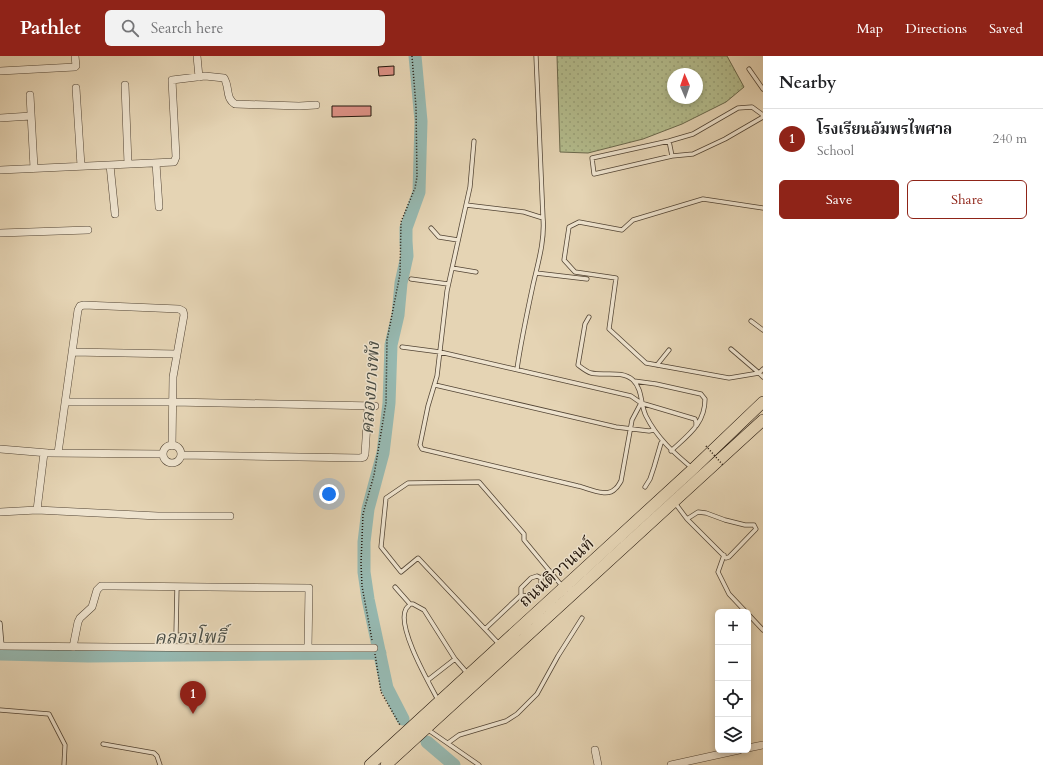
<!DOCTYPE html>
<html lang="en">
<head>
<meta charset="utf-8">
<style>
  body { margin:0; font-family:Cardo,"Noto Serif Thai",serif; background:#f2f2f2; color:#202124 }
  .controls { position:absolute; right:12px; bottom:12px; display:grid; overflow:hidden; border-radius:6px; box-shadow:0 2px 6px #0003 }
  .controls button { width:36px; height:36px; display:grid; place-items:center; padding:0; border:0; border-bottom:1px solid #e0e0e0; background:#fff; color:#202124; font:20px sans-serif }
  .compass { position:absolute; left:667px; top:12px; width:36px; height:36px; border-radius:50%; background:#fff; box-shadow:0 2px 6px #0003; rotate:358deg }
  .you { position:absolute; left:329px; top:438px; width:14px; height:14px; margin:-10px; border:3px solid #fff; border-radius:50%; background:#1a73e8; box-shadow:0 0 0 6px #1a73e833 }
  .badge { display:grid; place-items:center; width:26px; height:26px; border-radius:50%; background:#8f2418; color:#fff; font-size:13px; font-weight:700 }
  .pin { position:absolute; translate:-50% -33px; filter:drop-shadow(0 1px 2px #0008) }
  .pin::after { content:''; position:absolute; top:21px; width:14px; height:12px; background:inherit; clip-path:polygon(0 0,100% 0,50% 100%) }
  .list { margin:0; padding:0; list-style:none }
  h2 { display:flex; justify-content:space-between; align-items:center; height:52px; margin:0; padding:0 16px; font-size:17px }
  h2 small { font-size:13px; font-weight:400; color:#757577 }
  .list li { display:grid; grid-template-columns:26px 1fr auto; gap:12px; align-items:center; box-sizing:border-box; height:60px; padding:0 16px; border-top:1px solid #e0e0e0 }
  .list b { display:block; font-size:15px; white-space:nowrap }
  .list p { margin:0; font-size:13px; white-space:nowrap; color:#757577 }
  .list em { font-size:13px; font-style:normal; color:#757577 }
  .actions { display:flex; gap:8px; padding:12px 16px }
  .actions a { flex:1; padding:9px 0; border:1px solid #8f2418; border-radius:6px; text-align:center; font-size:14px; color:#8f2418 }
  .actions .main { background:#8f2418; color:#fff }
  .icon { flex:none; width:22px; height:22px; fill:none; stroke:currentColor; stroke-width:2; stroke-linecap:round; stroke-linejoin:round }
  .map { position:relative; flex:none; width:763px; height:709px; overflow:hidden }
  header { display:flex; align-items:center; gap:24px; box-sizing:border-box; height:56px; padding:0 20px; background:#8f2418; color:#fff }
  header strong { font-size:19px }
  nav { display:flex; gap:22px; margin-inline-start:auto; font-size:14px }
  .search { width:280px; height:36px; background:#f2f2f2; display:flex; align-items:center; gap:10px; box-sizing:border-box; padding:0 14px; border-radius:6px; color:#757577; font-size:15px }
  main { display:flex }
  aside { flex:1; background:#fff }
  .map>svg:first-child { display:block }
  .grass { fill:url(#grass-dots); stroke:#6a684c; fill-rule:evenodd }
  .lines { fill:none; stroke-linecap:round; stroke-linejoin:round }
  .river { stroke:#96b8b0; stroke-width:13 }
  .building { fill:#de9186; stroke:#21140a }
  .service-casing { stroke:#524434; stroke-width:5 }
  .minor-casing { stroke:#524434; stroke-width:8 }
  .primary-casing { stroke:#21140a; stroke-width:12 }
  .path { stroke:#21140a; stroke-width:1.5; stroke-dasharray:1 2; stroke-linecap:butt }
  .service { stroke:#eee3ce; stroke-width:3.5 }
  .minor { stroke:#eee3ce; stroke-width:7 }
  .primary { stroke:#e5d4b4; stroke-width:11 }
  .path-bridge { stroke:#21140a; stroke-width:1.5; stroke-dasharray:1 2; stroke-linecap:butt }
  .labels { text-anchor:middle; stroke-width:3; stroke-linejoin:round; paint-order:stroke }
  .street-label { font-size:17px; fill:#21140a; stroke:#eee3ce }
  .water-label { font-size:18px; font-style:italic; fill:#4a4d44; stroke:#eee3ce }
</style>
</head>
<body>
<header>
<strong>Pathlet</strong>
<div class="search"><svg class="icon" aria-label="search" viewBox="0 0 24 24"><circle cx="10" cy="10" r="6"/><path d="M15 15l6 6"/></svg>Search here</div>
<nav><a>Map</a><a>Directions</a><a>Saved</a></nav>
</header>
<main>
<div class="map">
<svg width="763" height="709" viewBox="0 0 763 709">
  <defs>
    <pattern id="grass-dots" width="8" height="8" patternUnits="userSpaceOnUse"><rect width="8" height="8" fill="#b4bd8e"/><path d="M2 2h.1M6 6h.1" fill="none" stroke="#9aa279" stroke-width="1.8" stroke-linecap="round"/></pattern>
  </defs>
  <rect width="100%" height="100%" fill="#e5d4b4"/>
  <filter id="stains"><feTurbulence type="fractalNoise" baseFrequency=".005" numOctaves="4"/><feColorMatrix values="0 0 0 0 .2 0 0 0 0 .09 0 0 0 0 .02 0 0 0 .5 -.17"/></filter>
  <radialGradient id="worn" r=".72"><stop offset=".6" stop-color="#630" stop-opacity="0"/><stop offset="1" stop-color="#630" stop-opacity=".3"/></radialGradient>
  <path class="grass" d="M 557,0 L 727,0 L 744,31 L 726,46 L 682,68 L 643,83 L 588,97 L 560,96 ZM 673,18 L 697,18 L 697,42 L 673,42 Z"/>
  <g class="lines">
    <path class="river" d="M 0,598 L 89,600 L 380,597
      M 403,663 L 387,632 L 368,543 L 364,516 L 364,486 L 368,453 L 383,397 L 389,347 L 391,289 L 398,259 L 401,227 L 407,200 L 406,185 L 406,172 L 419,136 L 421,65 L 415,0
      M 427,686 L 454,709"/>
  </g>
  <path class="building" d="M 394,10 L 394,19 L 379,20 L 378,11 Z
    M 332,50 L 371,50 L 371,60 L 332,61 Z"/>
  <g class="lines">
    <defs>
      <path id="service" d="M 536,0 L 543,162
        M 749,13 L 763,33
        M 763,59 L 752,51 L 738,52 L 693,78 L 669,85 L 592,102 L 594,118 L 672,100 L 693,98 L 725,83 L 763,61
        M 474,85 L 470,131 L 447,235 L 437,320 L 428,350 L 420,389 L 422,393 L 578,430 C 588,432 607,442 615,433 C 618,431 619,428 621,425 L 632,364 L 641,347
        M 669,85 L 672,100
        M 466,149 L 524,156 L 543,162 C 545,184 538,207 533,229 C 527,257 521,285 517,313
        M 763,152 L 703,143 L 633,164 L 622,174 L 579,166 L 569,171 L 564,204 L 575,216 L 616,222 L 609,273 L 646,307 L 729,322 L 759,317 L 763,321
        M 431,172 L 439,181 L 458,184
        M 452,212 L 476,216
        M 536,217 L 587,223
        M 411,223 L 448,228
        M 589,261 L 585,268 L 578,309 C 582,312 587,316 591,317 C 604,320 622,314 633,324 C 643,334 640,348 646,360 C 657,382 674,397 692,412
        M 751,265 L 763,274
        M 402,291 L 440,296 L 631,340 L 641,347 L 695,363 L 696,366 L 696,370
        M 731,293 L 759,317 L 763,313
        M 657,309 L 669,294
        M 634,325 L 656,328 L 701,338 L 705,343 C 705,368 688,379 671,395
        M 435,329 L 616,371 L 649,375 L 654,374
        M 645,431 L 650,423 L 654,411 L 661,387 L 663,385
        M 675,447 L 687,463 L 726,502 L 729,501 L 756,473 L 754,469 L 745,469 L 725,464 L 706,457 L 698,456 L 687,463
        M 724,499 L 718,516 L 729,538 L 746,556
        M 541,522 L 549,514
        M 177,530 L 176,579 L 194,580
        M 395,531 L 410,548 L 413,548 L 424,554 L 455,603 L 468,618
        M 410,548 C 409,550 407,551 406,553 C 396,570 429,627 438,644
        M 748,558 L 763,574
        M 0,567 L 2,590
        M 485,573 L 521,539 L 521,532 L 531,522 L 537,520 L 541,522 L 541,530 C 535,536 529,542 521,539
        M 500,589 L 418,502 L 401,516 L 381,491 L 386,442 L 408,427 L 479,426 L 524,478 L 524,484 L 562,530
        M 428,624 L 455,603
        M 0,654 L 49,658 L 65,689 L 64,709
        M 427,673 L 479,709
        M 448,687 L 459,679 L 506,665 L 517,658 L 537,638 L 558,600 L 582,562
        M 103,688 L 154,697 L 157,700 L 160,709"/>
      <path id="minor" d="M 197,0 L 199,21
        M 0,15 L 75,11 L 76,10 L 75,0
        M 125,29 L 128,108
        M 76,32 L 81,110
        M 30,39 L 34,112
        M 0,62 L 31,60
        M 156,107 L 159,151
        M 110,109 L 115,158
        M 0,114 L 174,106 L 176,101 L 172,24 L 205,20 L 224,22 C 230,31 225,42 235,48 L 299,50 L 316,49
        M 0,177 L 88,174
        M 72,296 L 177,298
        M 65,346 L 173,346 L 375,350
        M163 398a9 9 0 1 1 18 0a9 9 0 1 1-18 0Z
        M 0,393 L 48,397 L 163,398
        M 58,397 L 78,254 L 80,250 L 84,249 L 179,253 L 183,255 L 184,259 L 173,321 L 172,390
        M 181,399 L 360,402 L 364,401 L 365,398 L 368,351
        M 37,454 L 158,460 L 230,460
        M 0,456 L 37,454 L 44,397
        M 0,590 L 225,592 L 374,592
        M 73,591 L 78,566 L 80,562 L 92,551 L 97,534 L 101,530 L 114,530 L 309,532 L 308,592
        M 748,692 L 763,689
        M 595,694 L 598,709
        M 671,709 L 739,694"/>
      <path id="primary" d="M 370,709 L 693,413 L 763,346
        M 386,709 L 763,364"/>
    </defs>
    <use href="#service" class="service-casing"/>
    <use href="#minor" class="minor-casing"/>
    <use href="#primary" class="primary-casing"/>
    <path class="path" d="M 372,584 L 362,530 L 361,507 L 363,458 L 374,419 L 386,347 L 387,284 L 400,218 L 401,166 L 415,132 L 417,121 L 416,51 L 412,0
      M 375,598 L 381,636 L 400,669"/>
    <use href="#service" class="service"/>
    <use href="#minor" class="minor"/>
    <use href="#primary" class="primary"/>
    <path class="path-bridge" d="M 706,390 L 723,409"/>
  </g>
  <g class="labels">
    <g class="street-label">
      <text transform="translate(556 516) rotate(-42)" y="6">ถนนติวานนท์</text>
    </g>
    <g class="water-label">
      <text transform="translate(370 332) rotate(-86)" y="6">คลองบางพัง</text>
      <text transform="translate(190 581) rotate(-1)" y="6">คลองโพธิ์</text>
    </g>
  </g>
  <rect width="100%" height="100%" filter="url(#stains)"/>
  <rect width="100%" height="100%" fill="url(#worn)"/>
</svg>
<div class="controls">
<button>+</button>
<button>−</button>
<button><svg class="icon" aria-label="locate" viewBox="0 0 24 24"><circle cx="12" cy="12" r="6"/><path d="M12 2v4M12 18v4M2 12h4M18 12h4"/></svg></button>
<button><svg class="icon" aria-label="layers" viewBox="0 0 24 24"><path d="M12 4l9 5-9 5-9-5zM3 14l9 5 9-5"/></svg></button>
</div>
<svg class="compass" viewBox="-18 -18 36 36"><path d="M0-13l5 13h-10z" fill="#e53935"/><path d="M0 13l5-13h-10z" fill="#757577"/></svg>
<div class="you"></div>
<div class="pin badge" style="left:193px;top:658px">1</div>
</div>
<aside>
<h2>Nearby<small></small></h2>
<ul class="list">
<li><span class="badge">1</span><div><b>โรงเรียนอัมพรไพศาล</b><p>School</p></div><em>240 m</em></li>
</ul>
<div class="actions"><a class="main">Save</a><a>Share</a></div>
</aside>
</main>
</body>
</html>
